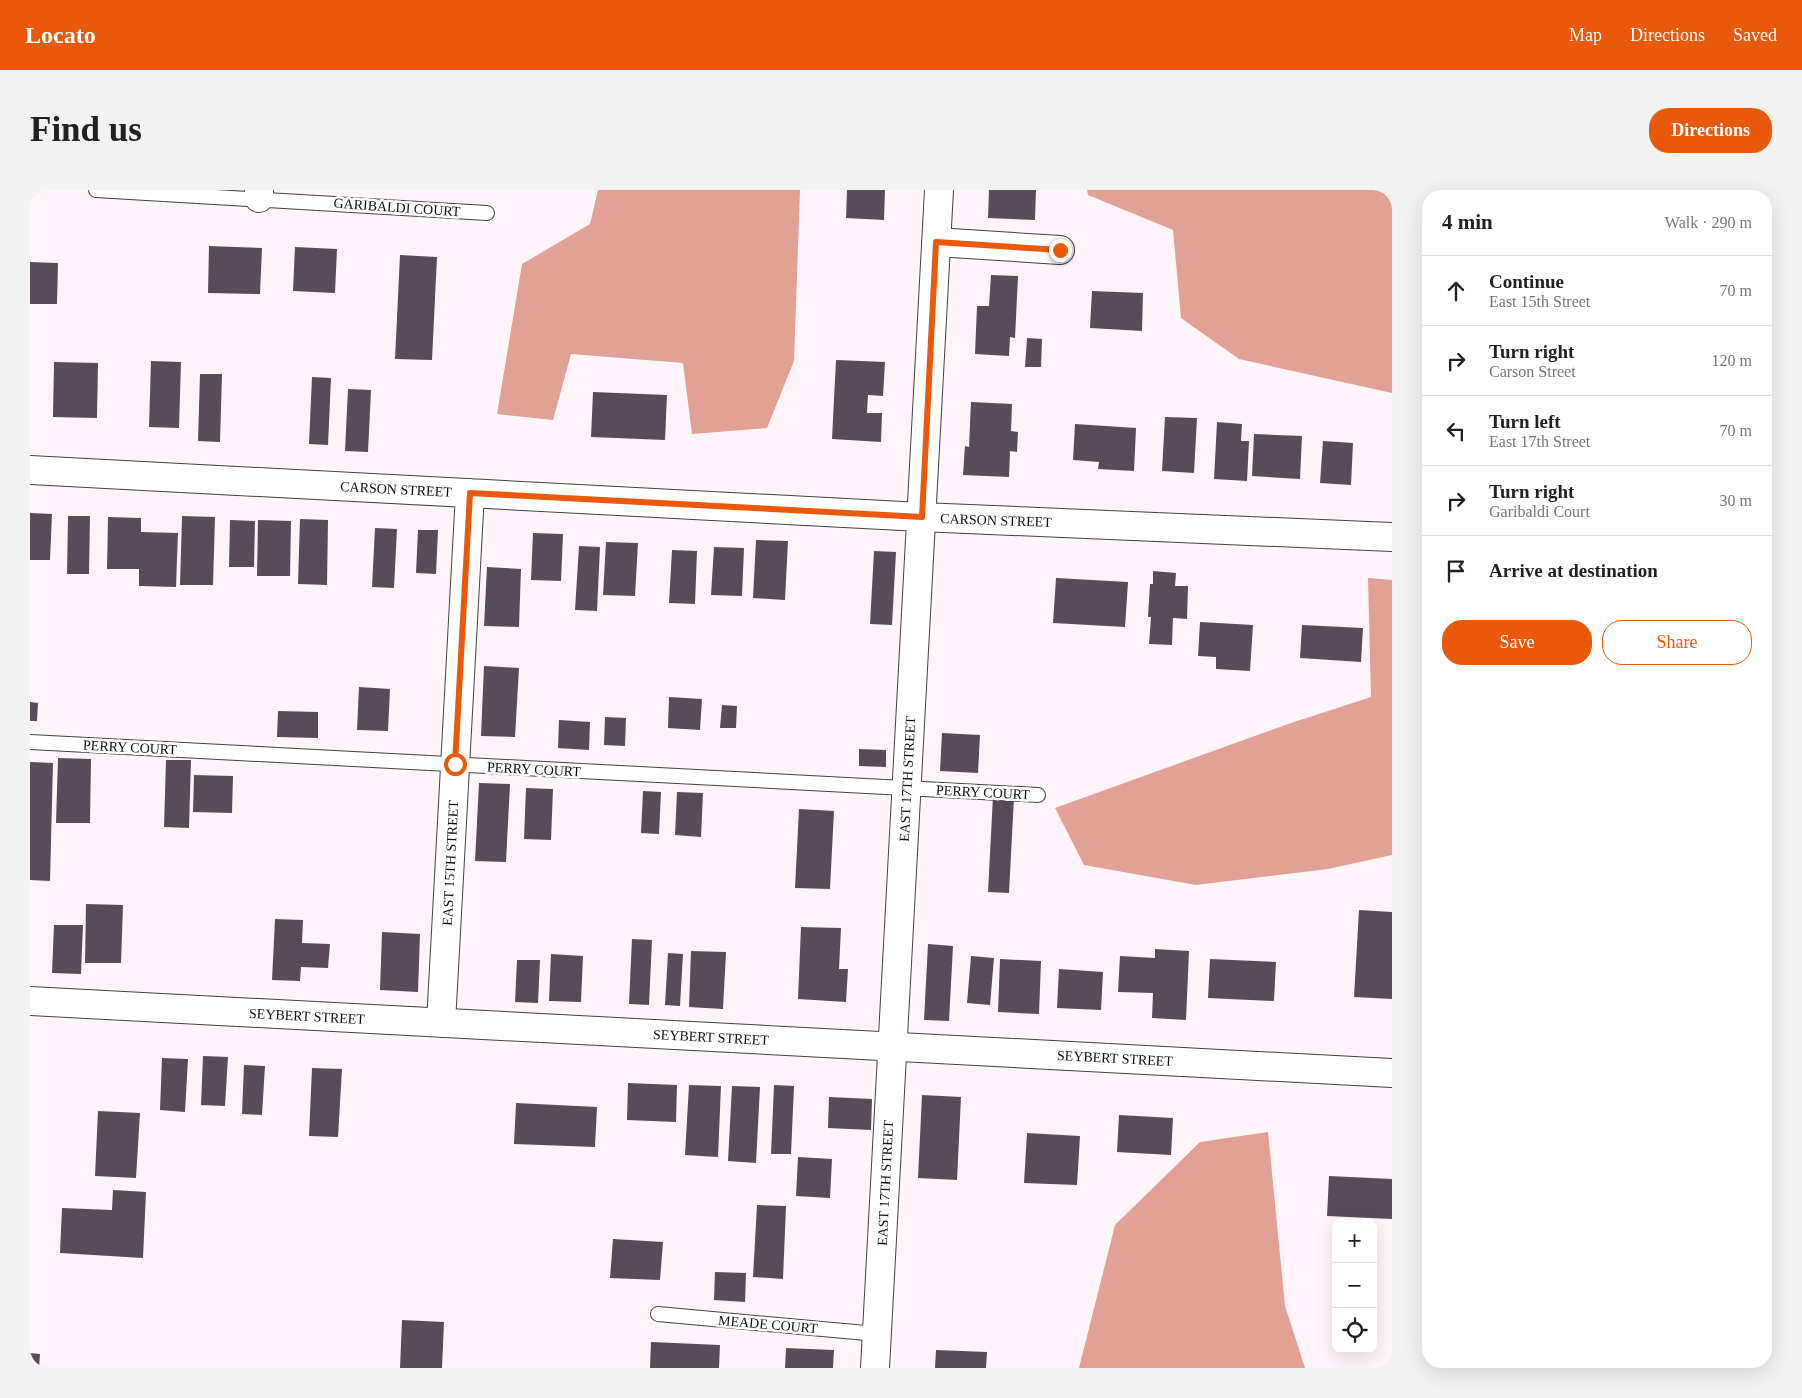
<!DOCTYPE html>
<html lang="en">
<head>
<meta charset="utf-8">
<style>
  body { margin:0; font-family:"Times New Roman",serif; background:#f2f2f2; color:#202124 }
  .controls { position:absolute; right:15px; bottom:15px; display:grid; overflow:hidden; border-radius:10px; box-shadow:0 5px 20px #0002 }
  .controls button { width:45px; height:45px; display:grid; place-items:center; padding:0; border:0; border-bottom:1px solid #e0e0e0; background:#fff; color:#202124; font:25px sans-serif }
  .stop { position:absolute; width:15px; height:15px; margin:-11px; border:4px solid #ea580c; border-radius:50%; background:#fff }
  .stop.end { background:#ea580c; border-color:#fff; box-shadow:0 1px 5px #0008 }
  .list { margin:0; padding:0; list-style:none }
  h2 { display:flex; justify-content:space-between; align-items:center; height:65px; margin:0; padding:0 20px; font-size:21px }
  h2 small { font-size:16px; font-weight:400; color:#757577 }
  .list li { display:grid; grid-template-columns:32px 1fr auto; gap:15px; align-items:center; box-sizing:border-box; height:70px; padding:0 20px; border-top:1px solid #e0e0e0 }
  .list b { display:block; font-size:19px; white-space:nowrap }
  .list p { margin:0; font-size:16px; white-space:nowrap; color:#757577 }
  .list em { font-size:16px; font-style:normal; color:#757577 }
  .actions { display:flex; gap:10px; padding:15px 20px }
  .actions a { flex:1; padding:11px 0; border:1px solid #ea580c; border-radius:20px; text-align:center; font-size:18px; color:#ea580c }
  .actions .main { background:#ea580c; color:#fff }
  .icon { flex:none; width:28px; height:28px; fill:none; stroke:currentColor; stroke-width:2; stroke-linecap:round; stroke-linejoin:round }
  .map { position:relative; flex:none; width:1362px; height:1178px; overflow:hidden; border-radius:20px }
  header { display:flex; align-items:center; gap:30px; box-sizing:border-box; height:70px; padding:0 25px; background:#ea580c; color:#fff }
  header strong { font-size:24px }
  nav { display:flex; gap:28px; margin-inline-start:auto; font-size:18px }
  .intro { display:flex; align-items:center; justify-content:space-between; box-sizing:border-box; height:120px; padding:0 30px }
  h1 { margin:0; font-size:35px }
  .button { padding:12px 22px; border-radius:20px; background:#ea580c; color:#fff; font-size:18px; font-weight:700 }
  main { display:flex; gap:30px; padding:0 30px }
  aside { flex:1; background:#fff; border-radius:20px; box-shadow:0 5px 20px #0002 }
  .map>svg:first-child { display:block }
  .forest { fill:#e2a195 }
  .building { fill:#5a4b5b }
  .lines { fill:none; stroke-linecap:round; stroke-linejoin:round }
  .lane-casing { stroke:#434343; stroke-width:16 }
  .street-casing { stroke:#434343; stroke-width:30 }
  .lane { stroke:#fff; stroke-width:14 }
  .street { stroke:#fff; stroke-width:28 }
  .route { stroke:#ea580c; stroke-width:6 }
  .labels { text-anchor:middle; stroke-width:5; stroke-linejoin:round; paint-order:stroke }
  .street-label { font-size:14px; fill:#101010; stroke:#fff }
</style>
</head>
<body>
<header>
<strong>Locato</strong>
<nav><a>Map</a><a>Directions</a><a>Saved</a></nav>
</header>
<div class="intro"><h1>Find us</h1><a class="button">Directions</a></div>
<main>
<div class="map">
<svg width="1362" height="1178" viewBox="0 0 1362 1178">
  <rect width="100%" height="100%" fill="#fff4fa"/>
  <path class="forest" d="M 568,0 L 770,0 L 764,171 L 737,238 L 662,244 L 653,173 L 541,164 L 523,230 L 467,224 L 492,74 L 560,34 Z
    M 1057,0 L 1362,0 L 1362,203 L 1209,169 L 1151,128 L 1143,40 L 1058,5 Z
    M 1338,388 L 1362,390 L 1362,665 L 1298,679 L 1166,695 L 1054,675 L 1025,618 L 1258,534 L 1341,507 Z
    M 1238,942 L 1255,1116 L 1275,1178 L 1049,1178 L 1085,1035 L 1170,952 Z"/>
  <path class="building" d="M 817,0 L 855,0 L 854,30 L 816,28 Z
    M 959,0 L 1006,0 L 1005,30 L 958,28 Z
    M 179,56 L 232,58 L 230,104 L 178,103 Z
    M 265,57 L 307,59 L 305,103 L 263,101 Z
    M 370,65 L 407,67 L 402,170 L 365,169 Z
    M 0,72 L 28,73 L 27,114 L 0,114 Z
    M 961,85 L 988,86 L 985,148 L 980,147 L 979,166 L 945,164 L 947,116 L 959,116 Z
    M 1062,101 L 1113,103 L 1112,141 L 1060,138 Z
    M 997,148 L 1012,149 L 1011,177 L 995,177 Z
    M 806,170 L 855,172 L 853,206 L 838,205 L 837,223 L 852,223 L 851,252 L 802,249 Z
    M 121,171 L 151,172 L 149,238 L 119,237 Z
    M 24,172 L 68,173 L 67,228 L 23,227 Z
    M 170,184 L 192,184 L 190,252 L 168,251 Z
    M 282,187 L 301,188 L 298,255 L 279,254 Z
    M 318,199 L 341,200 L 338,262 L 315,261 Z
    M 563,202 L 637,205 L 635,250 L 561,247 Z
    M 941,212 L 982,214 L 981,241 L 988,242 L 987,262 L 980,261 L 979,287 L 933,285 L 935,256 L 939,257 Z
    M 1135,227 L 1167,228 L 1164,283 L 1132,281 Z
    M 1187,232 L 1212,234 L 1211,251 L 1219,251 L 1217,291 L 1184,289 Z
    M 1045,234 L 1106,238 L 1104,281 L 1068,279 L 1069,272 L 1043,270 Z
    M 1224,244 L 1272,246 L 1270,289 L 1222,286 Z
    M 1293,251 L 1323,253 L 1321,295 L 1290,293 Z
    M 0,323 L 22,324 L 20,370 L 0,370 Z
    M 38,326 L 60,326 L 59,384 L 37,384 Z
    M 152,326 L 185,327 L 183,395 L 150,395 Z
    M 78,327 L 111,328 L 111,342 L 148,343 L 146,397 L 109,396 L 109,379 L 77,379 Z
    M 270,329 L 298,330 L 297,395 L 268,394 Z
    M 200,330 L 225,331 L 224,377 L 199,377 Z
    M 228,330 L 261,331 L 260,386 L 227,386 Z
    M 345,338 L 367,339 L 364,398 L 342,397 Z
    M 388,340 L 408,340 L 406,384 L 386,383 Z
    M 503,343 L 533,344 L 531,391 L 501,390 Z
    M 726,350 L 758,351 L 755,410 L 723,408 Z
    M 576,352 L 608,353 L 605,406 L 573,405 Z
    M 549,356 L 570,357 L 567,421 L 545,420 Z
    M 684,357 L 714,358 L 712,406 L 681,405 Z
    M 642,360 L 667,361 L 665,414 L 639,413 Z
    M 844,361 L 866,362 L 862,435 L 840,434 Z
    M 457,377 L 491,379 L 489,437 L 454,436 Z
    M 1123,381 L 1146,383 L 1145,396 L 1158,396 L 1157,429 L 1143,428 L 1142,455 L 1119,454 L 1121,427 L 1118,427 L 1120,394 L 1123,394 Z
    M 1026,388 L 1098,392 L 1095,437 L 1023,433 Z
    M 1170,432 L 1223,435 L 1220,481 L 1186,479 L 1186,467 L 1168,466 Z
    M 1272,435 L 1333,438 L 1331,472 L 1270,468 Z
    M 454,476 L 489,478 L 485,547 L 451,546 Z
    M 329,497 L 360,499 L 358,541 L 327,540 Z
    M 639,507 L 672,509 L 670,540 L 638,538 Z
    M 0,512 L 8,513 L 7,531 L 0,531 Z
    M 692,515 L 707,516 L 706,538 L 690,538 Z
    M 248,521 L 288,522 L 288,548 L 247,547 Z
    M 575,527 L 596,528 L 595,556 L 574,555 Z
    M 529,530 L 560,532 L 559,560 L 528,558 Z
    M 912,543 L 950,545 L 948,583 L 910,581 Z
    M 829,559 L 856,560 L 856,577 L 829,576 Z
    M 28,568 L 61,569 L 60,633 L 26,633 Z
    M 136,570 L 161,570 L 159,638 L 134,637 Z
    M 0,572 L 23,573 L 20,691 L 0,690 Z
    M 164,585 L 203,586 L 202,623 L 163,622 Z
    M 449,593 L 480,594 L 476,672 L 445,671 Z
    M 496,598 L 523,599 L 521,650 L 494,649 Z
    M 613,601 L 631,602 L 629,644 L 611,643 Z
    M 647,602 L 673,603 L 671,647 L 645,645 Z
    M 963,606 L 984,607 L 979,703 L 958,702 Z
    M 769,619 L 804,621 L 800,699 L 765,698 Z
    M 56,714 L 93,715 L 91,773 L 55,773 Z
    M 1329,720 L 1362,722 L 1362,809 L 1324,807 Z
    M 245,729 L 273,730 L 272,753 L 300,754 L 298,778 L 271,777 L 270,791 L 242,790 Z
    M 24,735 L 53,735 L 51,784 L 22,783 Z
    M 771,737 L 811,738 L 809,779 L 818,779 L 816,812 L 768,809 Z
    M 352,742 L 390,744 L 388,802 L 350,800 Z
    M 602,749 L 622,750 L 619,815 L 599,814 Z
    M 898,754 L 923,756 L 919,831 L 894,830 Z
    M 1125,759 L 1159,761 L 1156,830 L 1122,828 L 1123,803 L 1088,802 L 1090,766 L 1125,768 Z
    M 661,761 L 696,762 L 693,819 L 659,817 Z
    M 638,763 L 653,764 L 650,816 L 635,815 Z
    M 521,764 L 553,766 L 551,812 L 519,811 Z
    M 941,766 L 964,768 L 960,815 L 937,813 Z
    M 970,769 L 1011,771 L 1009,824 L 968,822 Z
    M 1180,769 L 1246,772 L 1244,811 L 1178,808 Z
    M 487,770 L 510,770 L 508,813 L 485,812 Z
    M 1029,779 L 1073,782 L 1071,820 L 1027,818 Z
    M 173,866 L 198,867 L 195,916 L 171,915 Z
    M 132,868 L 158,869 L 155,922 L 130,920 Z
    M 214,875 L 235,876 L 232,925 L 212,924 Z
    M 282,878 L 312,879 L 308,947 L 279,946 Z
    M 598,893 L 647,895 L 646,932 L 597,930 Z
    M 659,895 L 691,896 L 688,967 L 655,965 Z
    M 744,895 L 764,896 L 761,964 L 741,964 Z
    M 702,896 L 730,897 L 726,973 L 698,971 Z
    M 892,905 L 931,907 L 927,990 L 888,988 Z
    M 799,907 L 842,909 L 841,940 L 798,938 Z
    M 486,913 L 567,917 L 565,957 L 484,954 Z
    M 68,921 L 110,923 L 106,988 L 65,986 Z
    M 1089,925 L 1143,928 L 1141,965 L 1087,962 Z
    M 997,943 L 1050,946 L 1047,995 L 994,993 Z
    M 768,967 L 802,969 L 800,1008 L 766,1006 Z
    M 1299,986 L 1362,989 L 1362,1029 L 1297,1026 Z
    M 83,1000 L 116,1002 L 113,1068 L 30,1063 L 32,1018 L 82,1020 Z
    M 727,1015 L 756,1016 L 753,1089 L 723,1087 Z
    M 583,1049 L 633,1052 L 630,1090 L 580,1088 Z
    M 685,1082 L 716,1083 L 715,1112 L 684,1110 Z
    M 372,1130 L 414,1132 L 412,1178 L 370,1178 Z
    M 621,1152 L 690,1155 L 689,1178 L 620,1178 Z
    M 756,1158 L 804,1160 L 803,1178 L 755,1178 Z
    M 906,1160 L 957,1162 L 956,1178 L 905,1178 Z
    M 0,1163 L 10,1164 L 9,1178 L 0,1178 Z"/>
  <g class="lines">
    <defs>
      <path id="lane" d="M 66,0 L 457,23
        M 0,552 L 1008,605
        M 628,1124 L 847,1144"/>
      <path id="street" d="M 229,8 L 229,0
        M 906,52 L 1030,60
        M 0,280 L 891,327 L 1362,347
        M 0,811 L 1362,883
        M 411,833 L 440,303
        M 845,1178 L 909,0"/>
    </defs>
    <use href="#lane" class="lane-casing"/>
    <use href="#street" class="street-casing"/>
    <use href="#lane" class="lane"/>
    <use href="#street" class="street"/>
  </g>
  <g class="lines">
    <path class="route" d="M 425,574 L 440,303 L 892,327 L 906,52 L 1030,60"/>
  </g>
  <g class="labels">
    <g class="street-label">
      <text transform="translate(367 17) rotate(4)" y="5">GARIBALDI COURT</text>
      <text transform="translate(366 299) rotate(3)" y="5">CARSON STREET</text>
      <text transform="translate(966 330) rotate(2)" y="5">CARSON STREET</text>
      <text transform="translate(100 557) rotate(3)" y="5">PERRY COURT</text>
      <text transform="translate(504 579) rotate(3)" y="5">PERRY COURT</text>
      <text transform="translate(877 589) rotate(-87)" y="5">EAST 17TH STREET</text>
      <text transform="translate(953 602) rotate(3)" y="5">PERRY COURT</text>
      <text transform="translate(420 673) rotate(-87)" y="5">EAST 15TH STREET</text>
      <text transform="translate(277 826) rotate(3)" y="5">SEYBERT STREET</text>
      <text transform="translate(681 847) rotate(3)" y="5">SEYBERT STREET</text>
      <text transform="translate(1085 868) rotate(3)" y="5">SEYBERT STREET</text>
      <text transform="translate(855 993) rotate(-87)" y="5">EAST 17TH STREET</text>
      <text transform="translate(738 1134) rotate(5)" y="5">MEADE COURT</text>
    </g>
  </g>
</svg>
<div class="controls">
<button>+</button>
<button>−</button>
<button><svg class="icon" aria-label="locate" viewBox="0 0 24 24"><circle cx="12" cy="12" r="6"/><path d="M12 2v4M12 18v4M2 12h4M18 12h4"/></svg></button>
</div>
<div class="stop" style="left:425px;top:574px"></div>
<div class="stop end" style="left:1030px;top:60px"></div>
</div>
<aside>
<h2>4 min<small>Walk · 290 m</small></h2>
<ul class="list">
<li><svg class="icon" aria-label="ahead" viewBox="0 0 24 24"><path d="M12 20V5M6 11l6-6 6 6"/></svg><div><b>Continue</b><p>East 15th Street</p></div><em>70 m</em></li>
<li><svg class="icon" aria-label="right" viewBox="0 0 24 24"><path d="M7 20v-9h11M14 6l5 5-5 5"/></svg><div><b>Turn right</b><p>Carson Street</p></div><em>120 m</em></li>
<li><svg class="icon" aria-label="left" viewBox="0 0 24 24"><path d="M17 20v-9H6M10 6l-5 5 5 5"/></svg><div><b>Turn left</b><p>East 17th Street</p></div><em>70 m</em></li>
<li><svg class="icon" aria-label="right" viewBox="0 0 24 24"><path d="M7 20v-9h11M14 6l5 5-5 5"/></svg><div><b>Turn right</b><p>Garibaldi Court</p></div><em>30 m</em></li>
<li><svg class="icon" aria-label="arrive" viewBox="0 0 24 24"><path d="M6 21V4h12l-3 4 3 4H6"/></svg><div><b>Arrive at destination</b></div></li>
</ul>
<div class="actions"><a class="main">Save</a><a>Share</a></div>
</aside>
</main>
</body>
</html>
